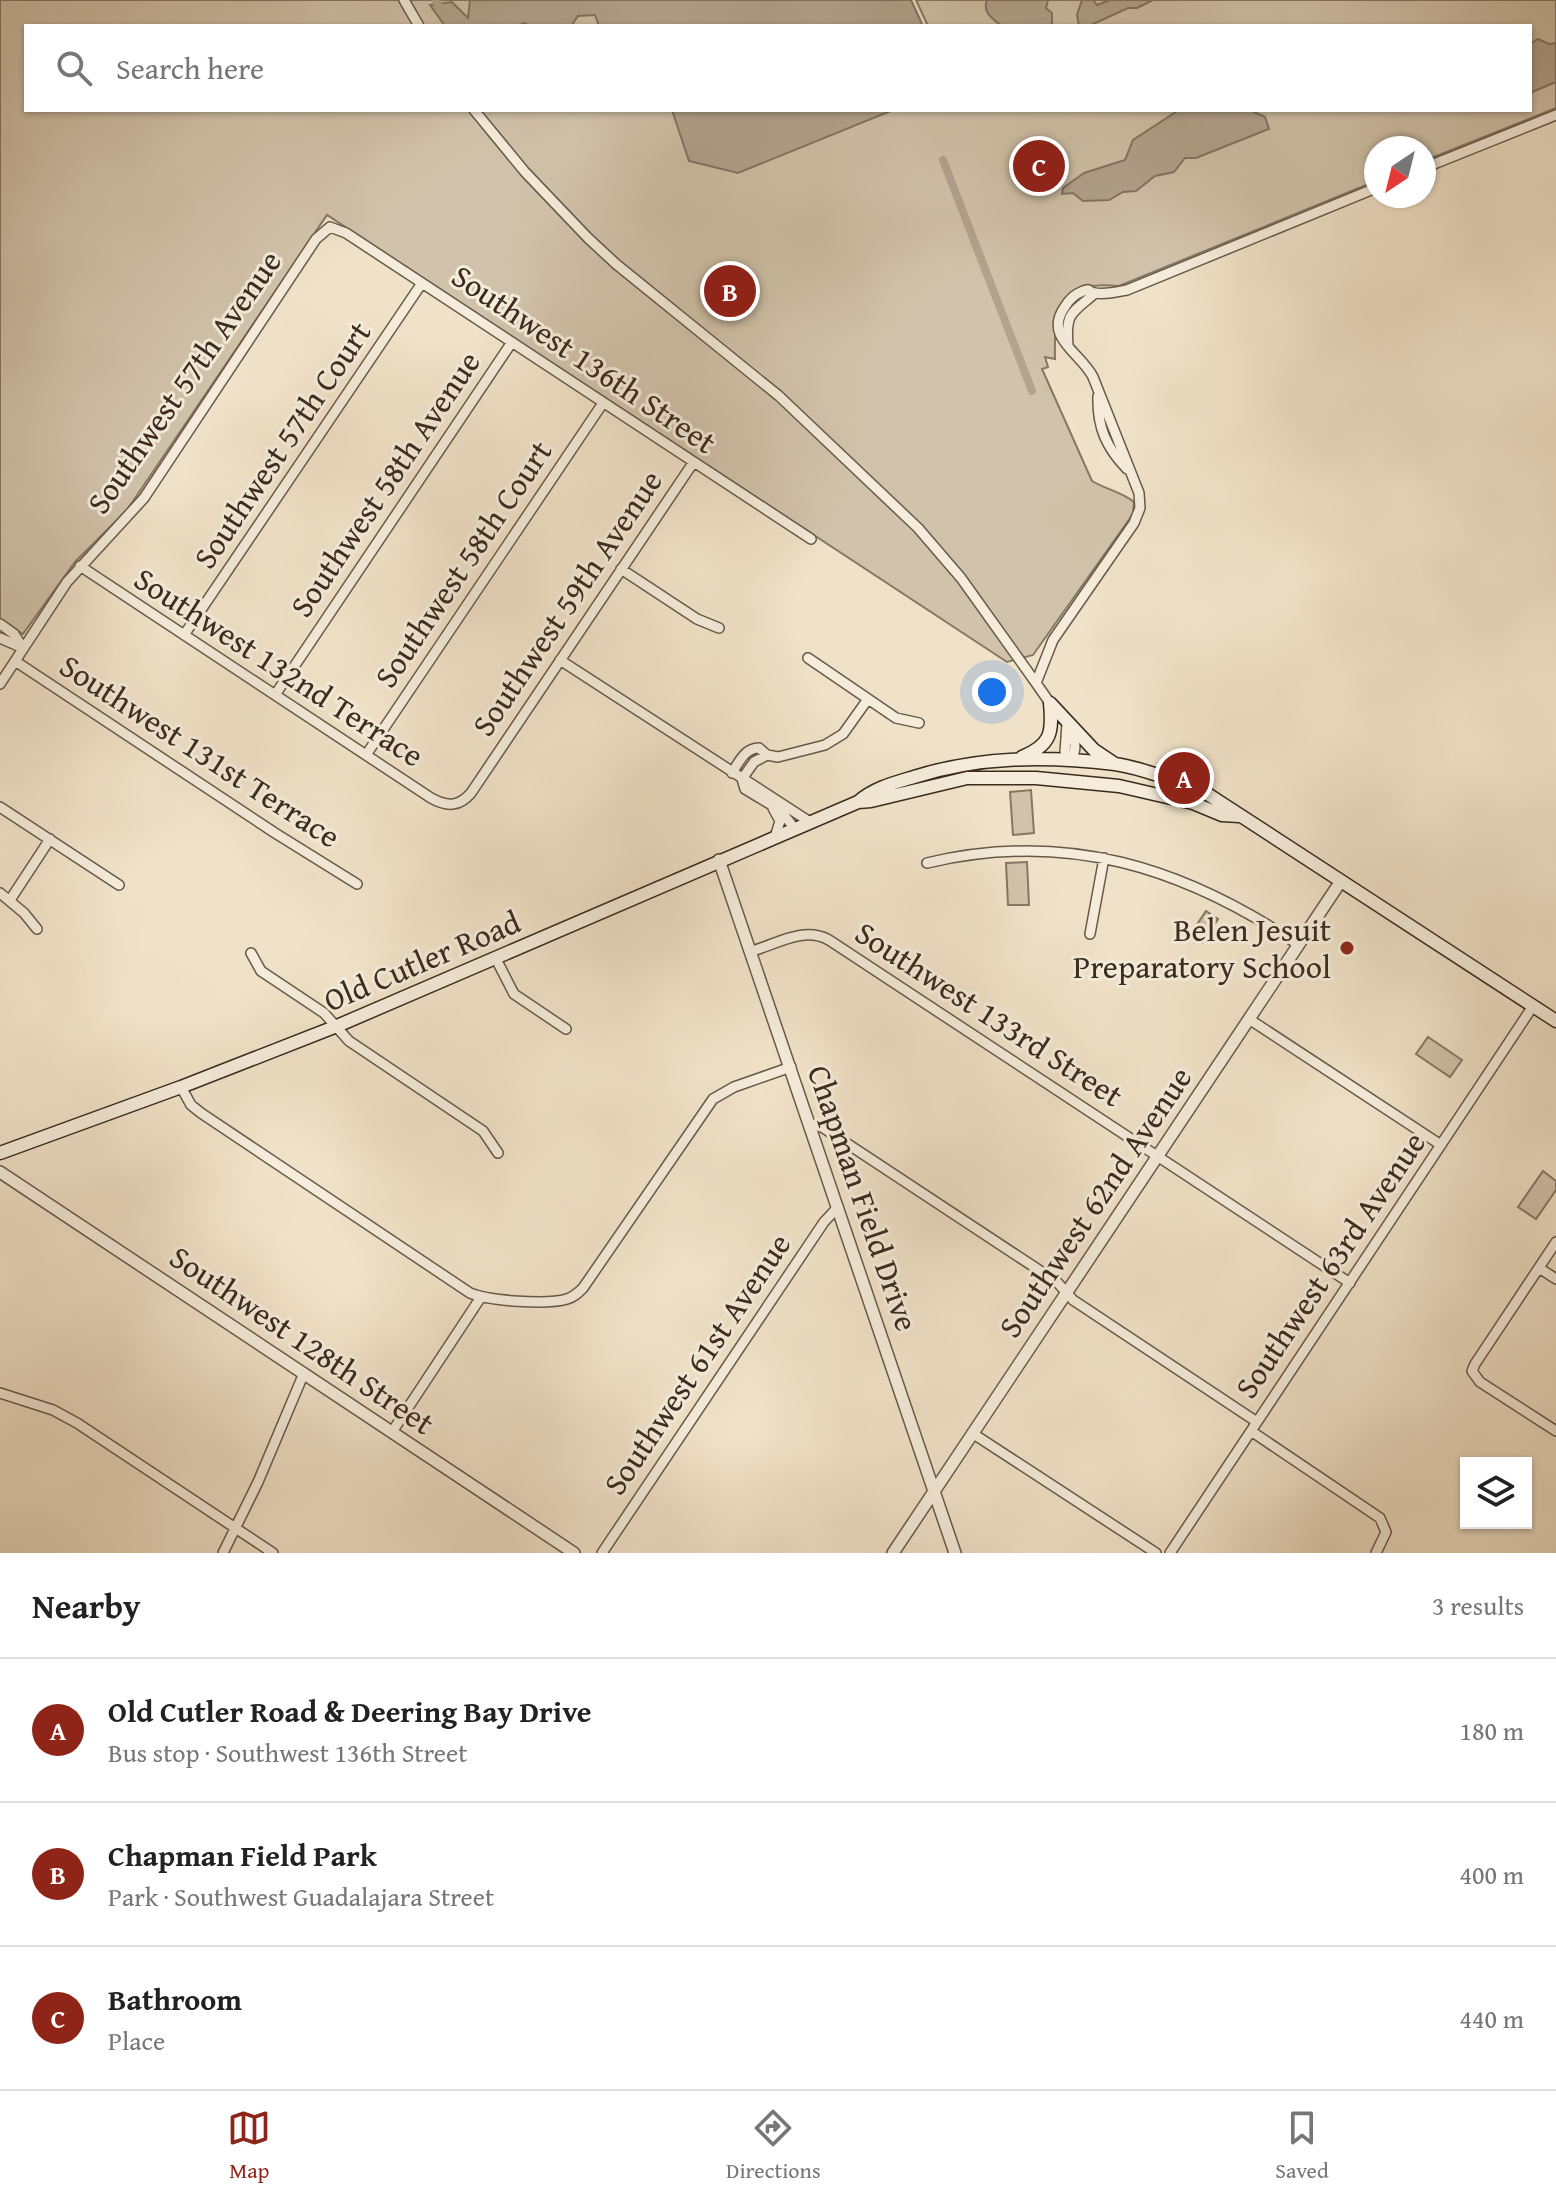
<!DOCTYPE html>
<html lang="en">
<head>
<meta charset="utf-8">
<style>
  body { margin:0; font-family:"Gentium Book Plus",serif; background:#f6f6f6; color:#222 }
  .controls { position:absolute; right:24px; bottom:24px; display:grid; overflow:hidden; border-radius:0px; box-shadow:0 2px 6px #0004 }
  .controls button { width:72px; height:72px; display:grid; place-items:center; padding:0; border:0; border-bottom:2px solid #e0e0e0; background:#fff; color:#222; font:40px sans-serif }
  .compass { position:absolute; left:1364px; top:136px; width:72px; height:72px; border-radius:50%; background:#fff; box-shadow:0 2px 6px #0004; rotate:215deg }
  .you { position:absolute; left:992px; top:692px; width:28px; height:28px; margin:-20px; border:6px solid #fff; border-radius:50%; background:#1a73e8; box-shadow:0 0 0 12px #1a73e833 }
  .badge { display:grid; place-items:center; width:52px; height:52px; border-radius:50%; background:#8f2418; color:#fff; font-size:26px; font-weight:700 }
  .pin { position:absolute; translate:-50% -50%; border:4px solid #fff; box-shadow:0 2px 8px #0006 }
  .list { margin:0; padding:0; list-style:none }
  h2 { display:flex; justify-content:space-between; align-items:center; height:104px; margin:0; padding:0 32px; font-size:34px }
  h2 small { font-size:26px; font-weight:400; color:#767676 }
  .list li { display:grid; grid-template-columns:52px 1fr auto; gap:24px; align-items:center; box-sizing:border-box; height:144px; padding:0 32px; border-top:2px solid #e0e0e0 }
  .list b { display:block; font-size:30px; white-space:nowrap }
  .list p { margin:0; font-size:26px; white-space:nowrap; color:#767676 }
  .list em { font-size:26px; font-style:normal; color:#767676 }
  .icon { flex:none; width:44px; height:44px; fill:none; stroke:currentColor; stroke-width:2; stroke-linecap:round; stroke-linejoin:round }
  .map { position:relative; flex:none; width:1556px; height:1553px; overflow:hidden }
  .search { position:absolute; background:#fff; box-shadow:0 2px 6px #0004; left:24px; right:24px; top:24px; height:88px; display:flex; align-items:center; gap:20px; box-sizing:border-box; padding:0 28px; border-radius:0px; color:#767676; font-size:30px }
  .sheet { height:536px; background:#fff }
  nav { display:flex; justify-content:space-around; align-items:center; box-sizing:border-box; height:112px; border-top:2px solid #e0e0e0; background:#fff; font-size:22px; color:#767676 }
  nav a { display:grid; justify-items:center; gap:4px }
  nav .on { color:#8f2418 }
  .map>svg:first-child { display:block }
  .green { fill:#d1c3ab; stroke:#867765; stroke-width:2 }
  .water { fill:#b2a48f; stroke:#827462; stroke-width:2 }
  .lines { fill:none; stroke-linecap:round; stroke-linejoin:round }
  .canal { stroke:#b2a48f; stroke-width:8 }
  .minor-casing { stroke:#685949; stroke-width:12 }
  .tertiary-casing { stroke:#685949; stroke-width:14 }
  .secondary-casing { stroke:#3b2b1f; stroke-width:15 }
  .minor { stroke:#f5ecdb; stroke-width:9 }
  .tertiary { stroke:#f5ecdb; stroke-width:11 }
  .secondary { stroke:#f5ecdb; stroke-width:12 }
  .poi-dot { fill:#8f2418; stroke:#f5ecdb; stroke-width:3 }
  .labels { text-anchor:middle; stroke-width:6; stroke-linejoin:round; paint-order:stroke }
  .street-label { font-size:32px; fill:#3b2b1f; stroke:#f5ecdb }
  .poi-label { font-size:32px; fill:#3b2b1f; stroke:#f5ecdb; text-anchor:end }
</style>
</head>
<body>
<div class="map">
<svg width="1556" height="1553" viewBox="0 0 1556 1553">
  <rect width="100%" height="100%" fill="#f0e2c8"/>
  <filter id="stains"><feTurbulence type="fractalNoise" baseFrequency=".0025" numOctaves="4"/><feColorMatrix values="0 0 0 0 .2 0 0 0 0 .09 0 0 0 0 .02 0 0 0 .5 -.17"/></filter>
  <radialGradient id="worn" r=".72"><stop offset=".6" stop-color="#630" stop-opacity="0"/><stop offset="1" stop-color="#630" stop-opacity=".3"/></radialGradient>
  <path class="green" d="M 0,0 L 904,0 L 914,26 L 26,26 L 26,110 L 1530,110 L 1530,26 L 928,26 L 916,0 L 1556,0 L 1556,108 L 1424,161 L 1424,148 L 1376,148 L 1376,181 L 1119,286 C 1058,280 1054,308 1055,359 L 1045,357 L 1048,367 L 1042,369 L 1092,481 C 1105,489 1122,492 1134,502 L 1133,514 L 1033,655 L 1007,662 L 327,215 L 127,510 L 75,562 L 23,634 L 0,619 Z
    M 1031,790 L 1034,833 L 1013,835 L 1010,792 Z
    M 1027,862 L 1029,905 L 1008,905 L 1006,863 Z
    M 1206,911 L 1218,919 L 1202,943 L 1190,935 Z
    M 1428,1037 L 1462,1060 L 1450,1077 L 1416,1054 Z
    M 1543,1171 L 1556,1181 L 1556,1190 L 1536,1219 L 1518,1207 Z"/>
  <path class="water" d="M 470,0 L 911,0 L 923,26 L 599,26 L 595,15 L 578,16 L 571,26 L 530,26 L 524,23 L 517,26 L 445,26 L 430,5 L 452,2 L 468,18 Z
    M 987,0 L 1048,0 L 1046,8 L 1052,13 L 1052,26 L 1001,26 C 993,18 982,13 987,0 Z
    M 1082,0 L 1093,0 L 1097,5 L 1110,0 L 1153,0 L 1137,8 L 1128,8 L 1089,26 L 1079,26 L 1077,15 Z
    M 1538,39 L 1549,44 L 1556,43 L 1556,82 L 1530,93 L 1530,44 Z
    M 672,110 L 893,110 L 738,173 L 689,161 Z
    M 1179,110 L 1250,110 L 1265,117 L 1269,129 L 1196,158 L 1185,158 L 1174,172 L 1155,176 L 1136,191 L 1123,192 L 1109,200 L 1083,201 L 1073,193 L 1062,194 L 1063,188 L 1084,173 L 1125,160 L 1133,140 Z"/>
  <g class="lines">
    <path class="canal" d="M 436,0 L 438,4
      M 943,160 L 1032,391"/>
    <defs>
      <path id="minor" d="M 404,0 L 419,26
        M 474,110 L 525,172 L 588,238 L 616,264 L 779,396 L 918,528 L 961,578 L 1036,683
        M 1424,168 L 1556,115
        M 1068,345 C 1065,311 1073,313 1095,293
        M 1098,396 C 1097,427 1106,447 1127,469
        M 80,566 L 431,798 C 447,807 459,807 471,793 L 693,463
        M 621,569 L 697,619 L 719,628
        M 0,624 L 14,634 L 23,648
        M 184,635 L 422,283
        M 0,638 L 23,648
        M 808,658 L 896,718 L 919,723
        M 560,660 L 810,822
        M 15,661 L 275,833 L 357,884
        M 0,684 L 67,582 L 144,498 L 316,239 L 330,227 L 346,233 L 811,539
        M 275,695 L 512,342
        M 1052,706 L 1036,683 L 1053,640 L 1134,523 L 1140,508 L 1139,493 L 1093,377 C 1081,353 1044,338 1064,308 C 1068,301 1075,294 1083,291 C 1092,288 1086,291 1095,293 C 1105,295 1117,292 1127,290 L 1376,188
        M 1067,723 L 1065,753 L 1071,761
        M 1069,727 C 1076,737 1077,750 1071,761
        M 366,755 L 603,403
        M 732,773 C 739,762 745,748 759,748 L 767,755 L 778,757 L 825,745 L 843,734 L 868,699
        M 742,779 L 745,789 L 780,810 L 795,829
        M 742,779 L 754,762 L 767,755
        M 0,807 L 119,885
        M 773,808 L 780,821 L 775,837
        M 927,863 C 1066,830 1183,867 1299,945
        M 0,893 L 24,913 L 37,929
        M 10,900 L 50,839
        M 1090,934 L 1104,858
        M 752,951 C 777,944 804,926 829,940 L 1350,1283
        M 251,953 L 261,971 L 324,1013 L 349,1041 L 483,1131 L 498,1153
        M 495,957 L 514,994 L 566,1029
        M 1249,1019 L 1441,1145
        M 181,1087 L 191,1105 L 201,1113 L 470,1293 C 489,1301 547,1305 567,1299 C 574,1297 578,1293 583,1288 L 713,1099 L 734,1087 L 791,1067
        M 811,1124 L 822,1127 L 1057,1282 L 1073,1300 L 1257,1422
        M 1556,1242 L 1475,1364 L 1472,1371 L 1480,1382 L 1556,1431
        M 1539,1268 L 1556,1279
        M 0,1393 L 53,1410 L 77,1423 L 273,1553
        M 1251,1431 L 1380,1518 L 1386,1532 L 1376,1553
        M 392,1432 L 481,1297
        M 972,1433 L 1156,1553
        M 223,1553 L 258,1482 L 304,1373
        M 602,1553 L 824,1222 L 838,1207
        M 1170,1553 L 1533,1006"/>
      <path id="tertiary" d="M 719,860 L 955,1553
        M 0,1172 L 574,1553
        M 893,1553 L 1341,881"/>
      <path id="secondary" d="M 1050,703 L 1094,750 L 1115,764
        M 1022,757 C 1051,745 1053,733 1050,703
        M 858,802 L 871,801 L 967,778 L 1036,778 L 1119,786 L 1193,803 L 1222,815 L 1239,816
        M 0,1153 L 181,1087 L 337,1026 L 858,802 C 874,788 894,783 914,777 C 980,756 1047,756 1115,764 C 1147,769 1179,783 1209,795 L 1556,1021"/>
    </defs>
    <use href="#minor" class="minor-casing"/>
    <use href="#tertiary" class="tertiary-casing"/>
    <use href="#secondary" class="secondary-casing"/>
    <use href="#minor" class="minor"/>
    <use href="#tertiary" class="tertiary"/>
    <use href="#secondary" class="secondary"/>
  </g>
  <circle class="poi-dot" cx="1347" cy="948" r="8"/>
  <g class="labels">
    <g class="street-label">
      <text transform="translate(584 359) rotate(34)" y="11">Southwest 136th Street</text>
      <text transform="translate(184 382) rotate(-55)" y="11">Southwest 57th Avenue</text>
      <text transform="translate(282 445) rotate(-56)" y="11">Southwest 57th Court</text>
      <text transform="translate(385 484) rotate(-56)" y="11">Southwest 58th Avenue</text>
      <text transform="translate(463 564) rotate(-56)" y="11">Southwest 58th Court</text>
      <text transform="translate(567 603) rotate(-56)" y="11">Southwest 59th Avenue</text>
      <text transform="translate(279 667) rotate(33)" y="11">Southwest 132nd Terrace</text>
      <text transform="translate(200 751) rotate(33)" y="11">Southwest 131st Terrace</text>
      <text transform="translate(422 961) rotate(-23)" y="11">Old Cutler Road</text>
      <text transform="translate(989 1014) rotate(33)" y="11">Southwest 133rd Street</text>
      <text transform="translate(863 1198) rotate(71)" y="11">Chapman Field Drive</text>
      <text transform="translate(1095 1202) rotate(-56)" y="11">Southwest 62nd Avenue</text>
      <text transform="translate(1330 1265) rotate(-56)" y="11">Southwest 63rd Avenue</text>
      <text transform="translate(302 1340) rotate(34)" y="11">Southwest 128th Street</text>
      <text transform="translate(697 1364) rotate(-56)" y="11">Southwest 61st Avenue</text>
    </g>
    <g class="poi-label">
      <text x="1331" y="941">Belen Jesuit<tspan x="1331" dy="37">Preparatory School</tspan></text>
    </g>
  </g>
  <rect width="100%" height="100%" filter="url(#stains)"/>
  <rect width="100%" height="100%" fill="url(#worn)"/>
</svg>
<div class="controls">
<button><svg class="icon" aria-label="layers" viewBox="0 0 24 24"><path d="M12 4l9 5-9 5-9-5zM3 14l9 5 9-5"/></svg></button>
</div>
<svg class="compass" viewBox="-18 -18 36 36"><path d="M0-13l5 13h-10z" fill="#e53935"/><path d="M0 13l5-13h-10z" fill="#767676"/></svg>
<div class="you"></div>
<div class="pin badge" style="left:1184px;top:778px">A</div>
<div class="pin badge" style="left:730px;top:291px">B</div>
<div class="pin badge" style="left:1039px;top:166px">C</div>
<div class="search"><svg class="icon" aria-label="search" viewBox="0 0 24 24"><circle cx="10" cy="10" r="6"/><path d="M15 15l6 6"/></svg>Search here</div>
</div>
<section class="sheet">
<h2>Nearby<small>3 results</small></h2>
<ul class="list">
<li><span class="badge">A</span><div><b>Old Cutler Road &amp; Deering Bay Drive</b><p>Bus stop · Southwest 136th Street</p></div><em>180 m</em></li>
<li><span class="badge">B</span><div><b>Chapman Field Park</b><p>Park · Southwest Guadalajara Street</p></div><em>400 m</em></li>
<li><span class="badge">C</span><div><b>Bathroom</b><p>Place</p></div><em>440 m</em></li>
</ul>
</section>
<nav>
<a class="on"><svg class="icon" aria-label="map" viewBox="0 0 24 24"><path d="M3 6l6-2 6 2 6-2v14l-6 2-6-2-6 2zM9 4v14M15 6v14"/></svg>Map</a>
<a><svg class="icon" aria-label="directions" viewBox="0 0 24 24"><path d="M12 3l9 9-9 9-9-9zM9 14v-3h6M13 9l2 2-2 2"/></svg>Directions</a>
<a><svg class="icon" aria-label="saved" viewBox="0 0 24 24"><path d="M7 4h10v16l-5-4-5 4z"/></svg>Saved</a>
</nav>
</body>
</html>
